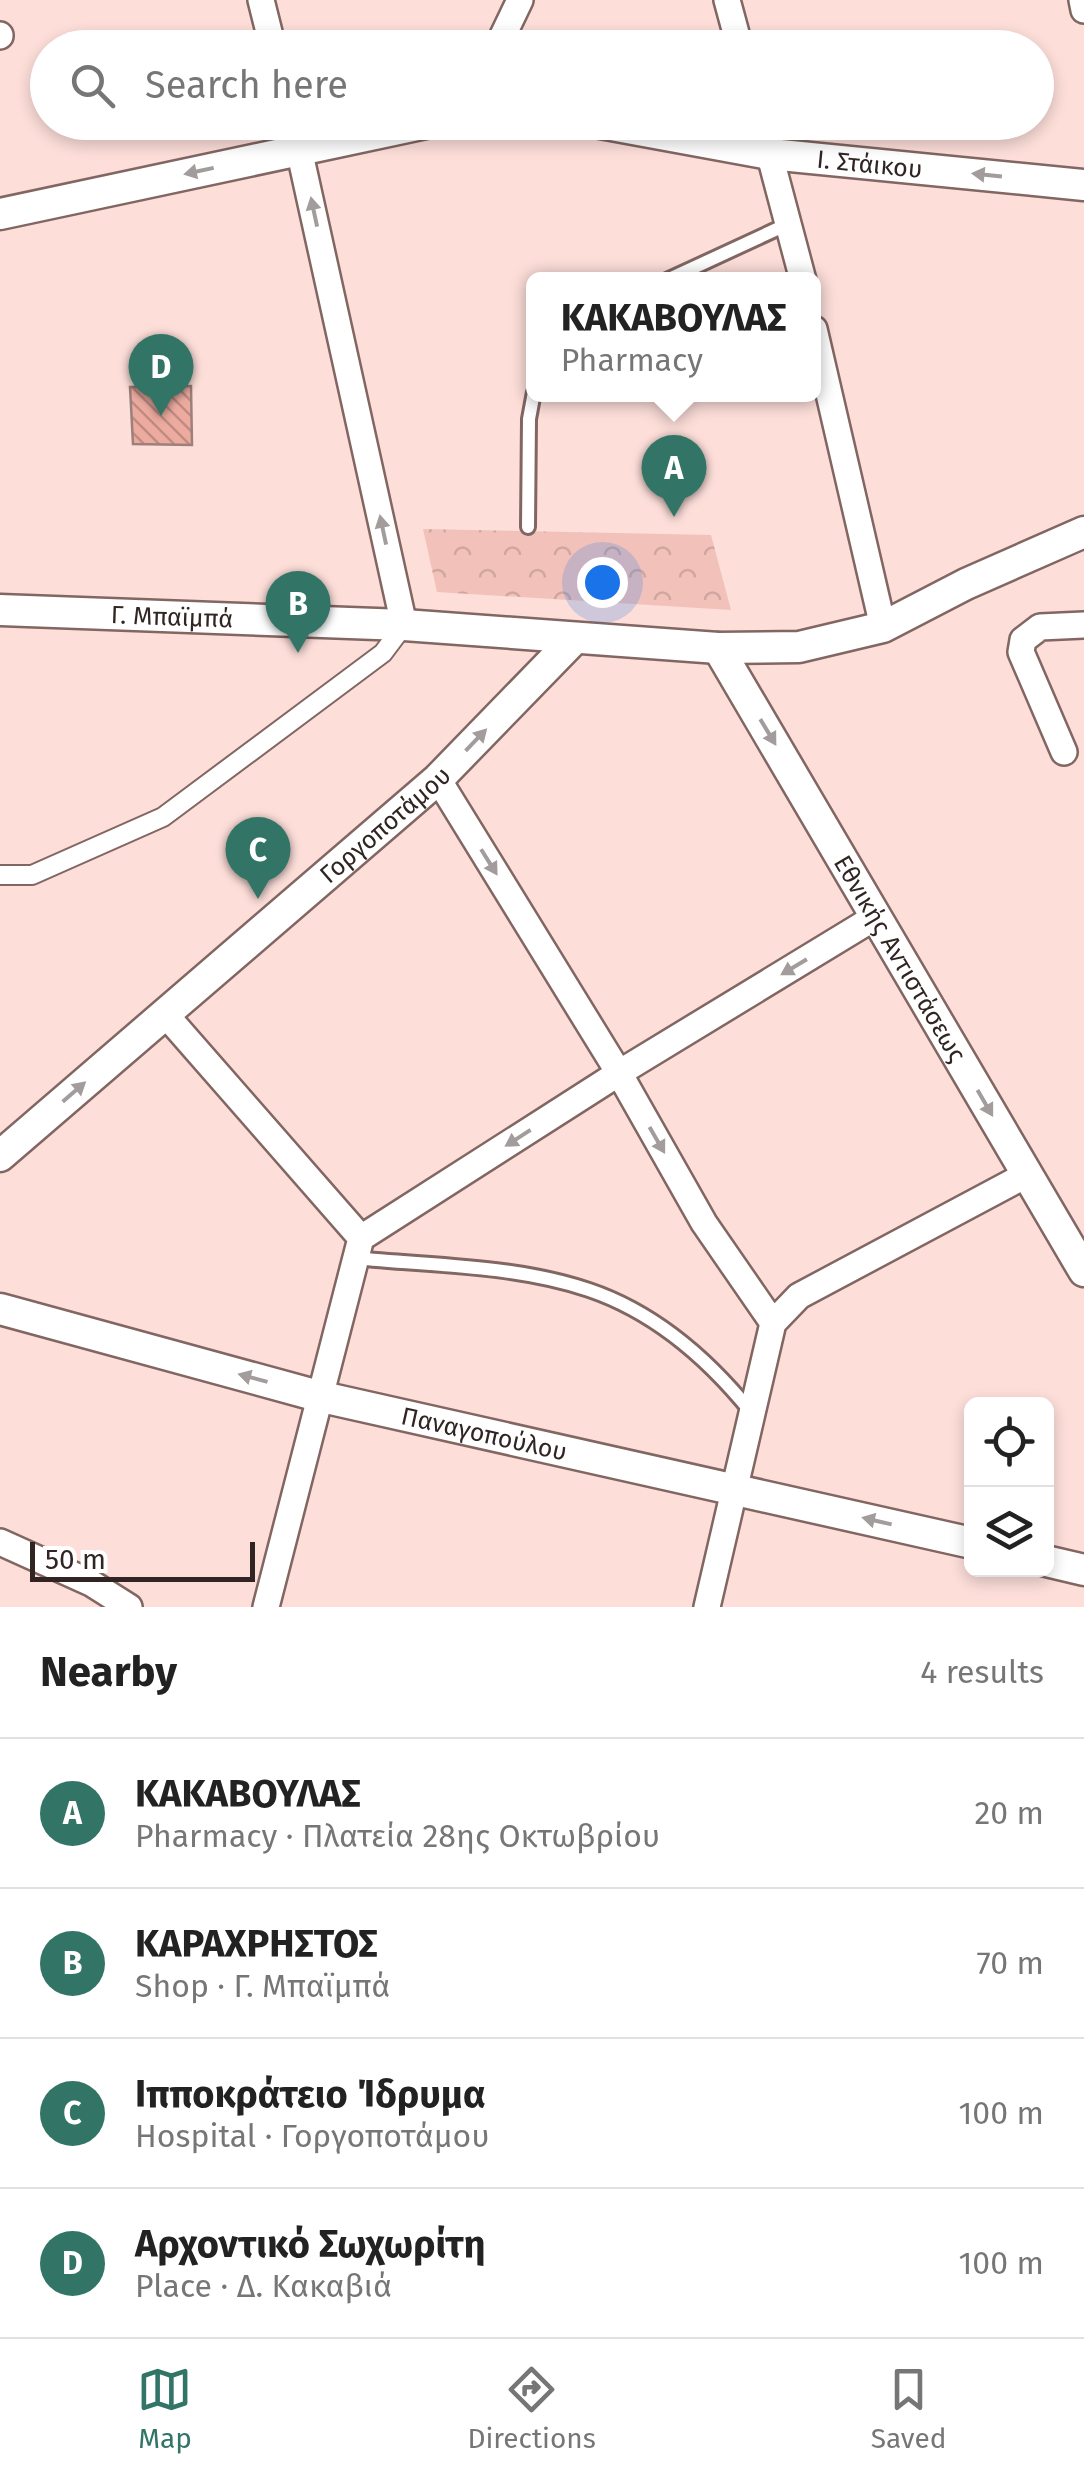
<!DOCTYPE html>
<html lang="en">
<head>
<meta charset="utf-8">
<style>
  body { margin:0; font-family:"Fira Sans",sans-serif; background:#f6f6f6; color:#222 }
  .controls { position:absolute; right:30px; bottom:30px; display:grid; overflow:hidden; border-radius:15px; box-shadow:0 5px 15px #0003 }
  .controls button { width:90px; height:90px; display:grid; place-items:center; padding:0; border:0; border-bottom:2px solid #e0e0e0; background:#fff; color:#222; font:50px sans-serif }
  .scale { position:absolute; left:30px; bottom:25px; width:225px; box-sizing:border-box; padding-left:10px; border:5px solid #302523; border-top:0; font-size:28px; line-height:35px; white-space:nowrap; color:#302523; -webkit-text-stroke:8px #fff; paint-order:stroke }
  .you { position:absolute; left:602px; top:582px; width:35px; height:35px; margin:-25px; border:8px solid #fff; border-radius:50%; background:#1a73e8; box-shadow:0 0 0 15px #1a73e833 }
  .badge { display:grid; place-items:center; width:65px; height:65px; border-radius:50%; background:#327566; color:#fff; font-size:32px; font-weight:700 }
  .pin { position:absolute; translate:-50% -82px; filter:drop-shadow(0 2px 5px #0008) }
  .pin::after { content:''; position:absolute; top:52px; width:35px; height:30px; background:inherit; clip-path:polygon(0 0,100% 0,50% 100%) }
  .popup { position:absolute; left:526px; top:272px; width:295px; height:130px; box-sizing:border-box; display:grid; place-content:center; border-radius:15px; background:#fff; filter:drop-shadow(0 2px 8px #0005); font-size:32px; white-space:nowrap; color:#767676 }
  .popup b { font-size:38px; color:#222 }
  .popup::after { content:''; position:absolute; left:50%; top:100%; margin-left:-20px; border:20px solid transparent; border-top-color:#fff }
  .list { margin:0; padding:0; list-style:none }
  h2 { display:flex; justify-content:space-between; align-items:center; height:130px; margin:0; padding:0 40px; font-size:42px }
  h2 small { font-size:32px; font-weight:400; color:#767676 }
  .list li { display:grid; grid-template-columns:65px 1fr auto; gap:30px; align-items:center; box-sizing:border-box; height:150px; padding:0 40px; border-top:2px solid #e0e0e0 }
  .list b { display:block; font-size:38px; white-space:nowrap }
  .list p { margin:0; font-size:32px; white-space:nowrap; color:#767676 }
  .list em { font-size:32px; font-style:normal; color:#767676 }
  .icon { flex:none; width:55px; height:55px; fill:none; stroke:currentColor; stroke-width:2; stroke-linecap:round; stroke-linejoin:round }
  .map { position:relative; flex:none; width:1084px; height:1607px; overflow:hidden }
  .search { position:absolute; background:#fff; box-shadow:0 5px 15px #0003; left:30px; right:30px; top:30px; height:110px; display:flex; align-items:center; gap:25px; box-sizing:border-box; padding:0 35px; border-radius:55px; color:#767676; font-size:38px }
  .sheet { height:730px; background:#fff }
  nav { display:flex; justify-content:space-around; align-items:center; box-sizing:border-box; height:140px; border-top:2px solid #e0e0e0; background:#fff; font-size:28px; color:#767676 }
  nav a { display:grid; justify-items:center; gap:5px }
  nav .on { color:#327566 }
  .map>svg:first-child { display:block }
  .forest { fill:url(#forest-crowns) }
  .building { fill:url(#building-back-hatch); stroke:#9b807b; stroke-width:2.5 }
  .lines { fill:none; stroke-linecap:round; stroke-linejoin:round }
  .service-casing { stroke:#816662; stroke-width:18 }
  .pedestrian-casing { stroke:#816662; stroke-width:22 }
  .minor-casing { stroke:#816662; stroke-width:30 }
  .tertiary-casing { stroke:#816662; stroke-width:35 }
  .service { stroke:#fff; stroke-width:12 }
  .pedestrian { stroke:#fff; stroke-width:18 }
  .minor { stroke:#fff; stroke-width:25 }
  .tertiary { stroke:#fff; stroke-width:30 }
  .oneway { fill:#a29d9c }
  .labels { text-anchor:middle; stroke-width:10; stroke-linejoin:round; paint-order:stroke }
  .street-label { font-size:25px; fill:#302523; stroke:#fff }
</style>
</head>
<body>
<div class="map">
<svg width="1084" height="1607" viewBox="0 0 1084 1607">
  <defs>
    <pattern id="forest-crowns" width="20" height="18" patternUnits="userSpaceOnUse" patternTransform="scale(2.5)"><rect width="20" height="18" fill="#f2c2ba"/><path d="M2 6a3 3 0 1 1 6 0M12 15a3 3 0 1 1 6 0" fill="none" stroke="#d0a7a0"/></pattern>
    <pattern id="building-back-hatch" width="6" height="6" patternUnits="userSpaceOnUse" patternTransform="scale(2.5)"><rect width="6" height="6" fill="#edaba0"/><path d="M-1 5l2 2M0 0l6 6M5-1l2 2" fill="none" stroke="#c08b82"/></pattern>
  </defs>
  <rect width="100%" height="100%" fill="#fdded9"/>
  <path class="forest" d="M 423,529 L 711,535 L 731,610 L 437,592 Z"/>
  <path class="building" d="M 191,386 L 192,445 L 133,444 L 130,387 Z"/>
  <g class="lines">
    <defs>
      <path id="service" d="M 667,280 L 790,223
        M 528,527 L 529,419 L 534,392
        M 355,1258 C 432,1266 516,1265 589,1290 C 654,1312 709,1360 751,1412"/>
      <path id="pedestrian" d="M 0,875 L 32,875 L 163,817 L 383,653 L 404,625"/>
      <path id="minor" d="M 261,0 L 273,48
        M 727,0 L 740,48
        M 1082,0 L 1084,10
        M 0,35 L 0,36
        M 497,48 L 520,0
        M 293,122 L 404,625
        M 761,122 L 803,280
        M 814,329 L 883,627
        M 1064,752 L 1021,652 L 1023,640 L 1040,627 L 1084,625
        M 438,779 L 619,1073 L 704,1223 L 773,1323
        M 165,1014 L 361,1238 L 266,1607
        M 361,1238 L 619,1073 L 877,916
        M 0,1542 L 91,1583 L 129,1607
        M 707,1607 L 773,1323 L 799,1296 L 1026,1175"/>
      <g id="tertiary">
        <path id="s1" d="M 595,122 L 770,154 L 1084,185"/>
        <path d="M 0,214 L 431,122"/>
        <path id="s2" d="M 0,610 L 404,625 L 718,648 L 799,647 L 883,627 L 966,584 L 1084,532"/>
        <path id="s3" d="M 718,648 L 1084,1271"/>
        <path id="s4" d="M 0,1156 L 438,779 L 575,638"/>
        <path id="s5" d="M 0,1309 L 322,1397 L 972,1543"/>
        <path d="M 1046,1561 L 1084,1570"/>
      </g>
    </defs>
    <use href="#service" class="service-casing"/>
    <use href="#pedestrian" class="pedestrian-casing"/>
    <use href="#minor" class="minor-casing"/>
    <use href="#tertiary" class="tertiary-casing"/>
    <use href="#service" class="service"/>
    <use href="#pedestrian" class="pedestrian"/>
    <use href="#minor" class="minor"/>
    <use href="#tertiary" class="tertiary"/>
  </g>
  <defs><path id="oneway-solid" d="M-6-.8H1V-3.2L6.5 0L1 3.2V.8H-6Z" transform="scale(2.5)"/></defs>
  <g class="oneway">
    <use href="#oneway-solid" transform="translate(199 171) rotate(168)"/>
    <use href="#oneway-solid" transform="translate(987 175) rotate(-174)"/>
    <use href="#oneway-solid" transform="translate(314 212) rotate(-102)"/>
    <use href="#oneway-solid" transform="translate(383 530) rotate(-102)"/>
    <use href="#oneway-solid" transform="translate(768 732) rotate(59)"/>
    <use href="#oneway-solid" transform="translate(476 740) rotate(-46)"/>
    <use href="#oneway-solid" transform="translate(489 862) rotate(58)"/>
    <use href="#oneway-solid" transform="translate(794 967) rotate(149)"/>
    <use href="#oneway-solid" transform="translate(74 1092) rotate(-41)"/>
    <use href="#oneway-solid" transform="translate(985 1103) rotate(60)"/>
    <use href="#oneway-solid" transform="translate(518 1138) rotate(147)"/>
    <use href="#oneway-solid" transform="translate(657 1140) rotate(60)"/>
    <use href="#oneway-solid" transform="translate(253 1378) rotate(-165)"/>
    <use href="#oneway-solid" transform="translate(877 1521) rotate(-167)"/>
  </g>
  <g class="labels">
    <g class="street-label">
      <text dy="9" stroke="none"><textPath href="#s1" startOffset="278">Ι. Στάικου</textPath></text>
      <text dy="9" stroke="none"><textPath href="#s2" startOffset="172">Γ. Μπαϊμπά</textPath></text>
      <text dy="9" stroke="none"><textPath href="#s4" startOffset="508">Γοργοποτάμου</textPath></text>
      <text dy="9" stroke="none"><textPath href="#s3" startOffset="360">Εθνικής Αντιστάσεως</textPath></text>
      <text dy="9" stroke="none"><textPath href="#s5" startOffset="500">Παναγοπούλου</textPath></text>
    </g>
  </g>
</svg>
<div class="controls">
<button><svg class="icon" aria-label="locate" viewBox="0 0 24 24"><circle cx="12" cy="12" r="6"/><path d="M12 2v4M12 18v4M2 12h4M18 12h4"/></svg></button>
<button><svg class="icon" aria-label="layers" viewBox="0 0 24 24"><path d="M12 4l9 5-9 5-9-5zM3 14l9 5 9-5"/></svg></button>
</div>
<div class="scale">50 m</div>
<div class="you"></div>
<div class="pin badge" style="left:674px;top:517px">A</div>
<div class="popup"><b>ΚΑΚΑΒΟΥΛΑΣ</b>Pharmacy</div>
<div class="pin badge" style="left:298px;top:653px">B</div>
<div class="pin badge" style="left:258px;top:899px">C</div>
<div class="pin badge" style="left:161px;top:416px">D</div>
<div class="search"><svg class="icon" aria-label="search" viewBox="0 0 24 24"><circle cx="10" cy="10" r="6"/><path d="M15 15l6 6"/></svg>Search here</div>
</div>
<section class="sheet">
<h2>Nearby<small>4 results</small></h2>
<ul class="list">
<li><span class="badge">A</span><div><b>ΚΑΚΑΒΟΥΛΑΣ</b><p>Pharmacy · Πλατεία 28ης Οκτωβρίου</p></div><em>20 m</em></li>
<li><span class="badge">B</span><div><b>ΚΑΡΑΧΡΗΣΤΟΣ</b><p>Shop · Γ. Μπαϊμπά</p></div><em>70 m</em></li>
<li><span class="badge">C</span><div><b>Ιπποκράτειο Ίδρυμα</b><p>Hospital · Γοργοποτάμου</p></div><em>100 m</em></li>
<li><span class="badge">D</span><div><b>Αρχοντικό Σωχωρίτη</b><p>Place · Δ. Κακαβιά</p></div><em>100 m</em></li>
</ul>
</section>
<nav>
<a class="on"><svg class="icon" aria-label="map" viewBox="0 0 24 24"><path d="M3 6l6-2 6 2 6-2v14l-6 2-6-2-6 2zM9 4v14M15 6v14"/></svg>Map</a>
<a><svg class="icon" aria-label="directions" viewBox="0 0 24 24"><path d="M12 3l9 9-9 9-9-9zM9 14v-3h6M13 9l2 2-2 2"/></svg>Directions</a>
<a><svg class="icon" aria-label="saved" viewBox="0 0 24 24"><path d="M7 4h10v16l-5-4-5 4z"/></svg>Saved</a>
</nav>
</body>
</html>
